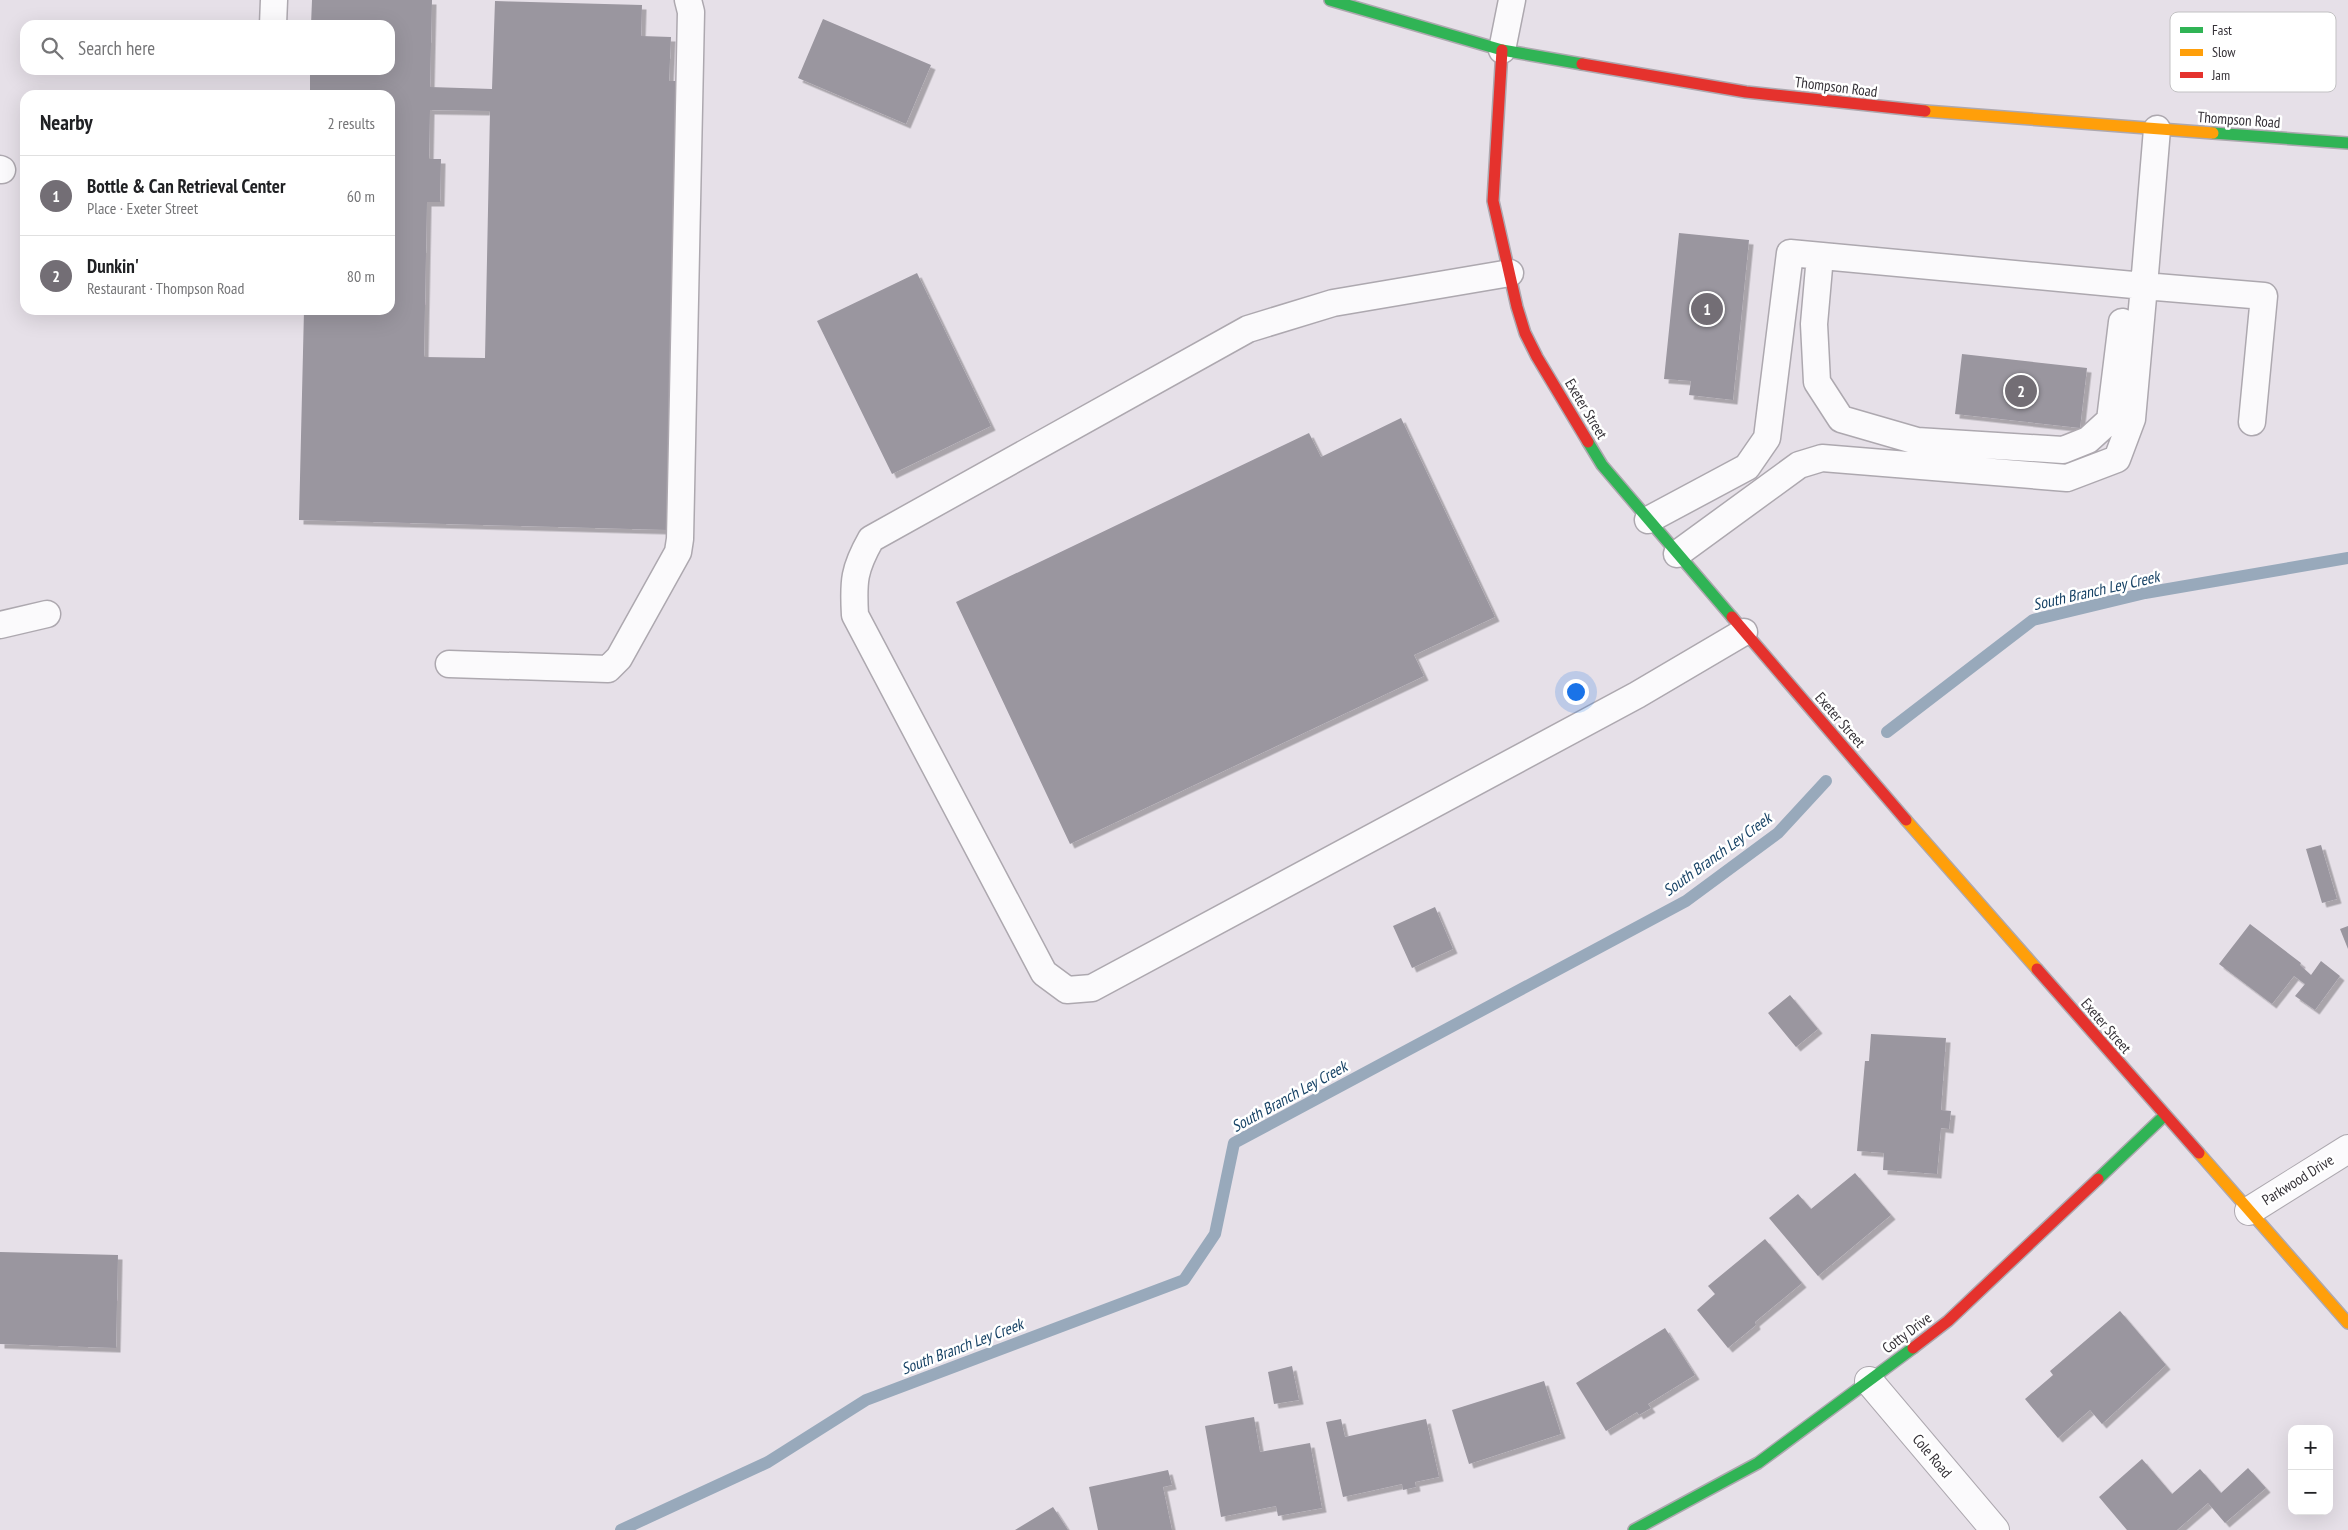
<!DOCTYPE html>
<html lang="en">
<head>
<meta charset="utf-8">
<style>
  body { margin:0; font-family:"PT Sans Narrow",sans-serif; background:#f6f6f6; color:#202124 }
  .controls { position:absolute; right:15px; bottom:15px; display:grid; overflow:hidden; border-radius:10px; box-shadow:0 5px 20px #0002 }
  .controls button { width:45px; height:45px; display:grid; place-items:center; padding:0; border:0; border-bottom:1px solid #e0e0e0; background:#fff; color:#202124; font:25px sans-serif }
  .you { position:absolute; left:1575px; top:691px; width:18px; height:18px; margin:-12px; border:4px solid #fff; border-radius:50%; background:#1a73e8; box-shadow:0 0 0 8px #1a73e833 }
  .badge { display:grid; place-items:center; width:32px; height:32px; border-radius:50%; background:#736e75; color:#fff; font-size:16px; font-weight:700 }
  .pin { position:absolute; translate:-50% -50%; border:2px solid #fff; box-shadow:0 1px 5px #0006 }
  .list { margin:0; padding:0; list-style:none }
  h2 { display:flex; justify-content:space-between; align-items:center; height:65px; margin:0; padding:0 20px; font-size:21px }
  h2 small { font-size:16px; font-weight:400; color:#757577 }
  .list li { display:grid; grid-template-columns:32px 1fr auto; gap:15px; align-items:center; box-sizing:border-box; height:80px; padding:0 20px; border-top:1px solid #e0e0e0 }
  .list b { display:block; font-size:19px; white-space:nowrap }
  .list p { margin:0; font-size:16px; white-space:nowrap; color:#757577 }
  .list em { font-size:16px; font-style:normal; color:#757577 }
  .icon { flex:none; width:28px; height:28px; fill:none; stroke:currentColor; stroke-width:2; stroke-linecap:round; stroke-linejoin:round }
  .map { position:relative; flex:none; width:2348px; height:1530px; overflow:hidden }
  .search { position:absolute; background:#fff; box-shadow:0 5px 20px #0002; left:20px; top:20px; width:375px; height:55px; display:flex; align-items:center; gap:12px; box-sizing:border-box; padding:0 18px; border-radius:15px; color:#757577; font-size:19px }
  .panel { position:absolute; background:#fff; box-shadow:0 5px 20px #0002; left:20px; top:90px; width:375px; height:225px; border-radius:15px }
  .map>svg:first-child { display:block }
  .lines { fill:none; stroke-linecap:round; stroke-linejoin:round }
  .stream { stroke:#98a9bb; stroke-width:12 }
  .building { fill:#9a969f; fill-rule:evenodd; filter:url(#shadow) }
  .lane-casing { stroke:#ada8af; stroke-width:29 }
  .street-casing { stroke:#ada8af; stroke-width:30 }
  .fast-casing { stroke:#ada8af; stroke-width:14 }
  .slow-casing { stroke:#ada8af; stroke-width:14 }
  .jam-casing { stroke:#ada8af; stroke-width:14 }
  .lane { stroke:#fbfafc; stroke-width:26 }
  .street { stroke:#fbfafc; stroke-width:28 }
  .fast { stroke:#30b455; stroke-width:11 }
  .slow { stroke:#ff9f0a; stroke-width:11 }
  .jam { stroke:#e5322d; stroke-width:11 }
  .labels { text-anchor:middle; stroke-width:5; stroke-linejoin:round; paint-order:stroke }
  .street-label { font-size:15px; fill:#353137; stroke:#fff }
  .water-label { font-size:16px; font-style:italic; fill:#184366; stroke:#fff }
  .key { fill:#fff; stroke:#c2c1c3; stroke-width:1 }
  .key-label { font-size:14px; fill:#353137 }
</style>
</head>
<body>
<div class="map">
<svg width="2348" height="1530" viewBox="0 0 2348 1530">
  <defs>
    <filter id="shadow"><feDropShadow dx="4.5" dy="4.5" stdDeviation="0" flood-color="#0004"/></filter>
  </defs>
  <rect width="100%" height="100%" fill="#e6e0e8"/>
  <g class="lines">
    <path class="stream" d="M 1887,732 L 2033,620 L 2145,593 L 2348,558
      M 621,1530 L 768,1462 L 866,1400 L 1184,1280 L 1215,1234 L 1234,1143 L 1686,901 L 1778,833 L 1826,781"/>
  </g>
  <path class="building" d="M 312,0 L 432,0 L 430,87 L 492,89 L 495,1 L 642,5 L 641,36 L 671,37 L 669,81 L 679,81 L 668,530 L 299,520 L 304,310 L 390,310 L 390,95 L 310,95 L 310,70 L 390,70 L 390,25 L 311,25 ZM 430,110 L 490,111 L 485,358 L 424,357 L 427,202 L 440,202 L 441,159 L 429,159 Z
    M 823,19 L 931,65 L 906,124 L 798,78 Z
    M 1679,233 L 1749,240 L 1733,400 L 1689,395 L 1691,381 L 1664,379 Z
    M 917,273 L 991,426 L 892,474 L 817,321 Z
    M 1962,354 L 2087,368 L 2080,428 L 1955,414 Z
    M 1401,418 L 1495,617 L 1414,655 L 1424,676 L 1070,844 L 956,602 L 1309,433 L 1321,457 Z
    M 2321,845 L 2337,899 L 2322,903 L 2306,849 Z
    M 1435,907 L 1453,949 L 1412,968 L 1393,926 Z
    M 2250,924 L 2301,963 L 2300,965 L 2311,975 L 2321,961 L 2340,976 L 2315,1010 L 2295,996 L 2305,984 L 2294,976 L 2272,1004 L 2219,964 Z
    M 2348,926 L 2348,949 L 2340,929 Z
    M 1790,995 L 1818,1029 L 1796,1047 L 1768,1013 Z
    M 1871,1034 L 1946,1038 L 1941,1110 L 1951,1111 L 1949,1129 L 1941,1128 L 1937,1174 L 1883,1170 L 1884,1153 L 1857,1151 L 1865,1061 L 1869,1061 Z
    M 1855,1173 L 1891,1215 L 1818,1276 L 1769,1218 L 1798,1194 L 1811,1209 Z
    M 1765,1239 L 1802,1283 L 1755,1322 L 1756,1325 L 1728,1348 L 1697,1310 L 1715,1294 L 1708,1286 Z
    M 0,1252 L 118,1255 L 116,1348 L 0,1344 Z
    M 2120,1311 L 2166,1365 L 2102,1424 L 2090,1410 L 2058,1438 L 2025,1399 L 2053,1375 L 2050,1371 Z
    M 1665,1328 L 1695,1375 L 1648,1404 L 1651,1408 L 1639,1415 L 1637,1412 L 1606,1431 L 1576,1383 Z
    M 1292,1366 L 1299,1400 L 1274,1404 L 1268,1372 Z
    M 1544,1381 L 1561,1434 L 1469,1464 L 1452,1410 Z
    M 1254,1417 L 1260,1452 L 1310,1443 L 1322,1508 L 1278,1516 L 1276,1506 L 1221,1517 L 1205,1426 Z
    M 1341,1419 L 1345,1437 L 1426,1419 L 1439,1477 L 1415,1482 L 1416,1487 L 1403,1490 L 1402,1484 L 1343,1497 L 1326,1422 Z
    M 2142,1459 L 2172,1494 L 2200,1469 L 2221,1493 L 2248,1468 L 2266,1488 L 2225,1523 L 2208,1503 L 2177,1530 L 2127,1530 L 2099,1497 Z
    M 1168,1470 L 1172,1485 L 1163,1487 L 1172,1530 L 1098,1530 L 1089,1487 Z
    M 1053,1507 L 1068,1530 L 1015,1530 Z"/>
  <g class="lines">
    <defs>
      <path id="lane" d="M 273,25 L 274,0
        M 1502,50 L 1512,0
        M 0,169 L 2,170
        M 1820,256 L 1814,324 L 1817,382 L 1841,419 L 1917,441 L 2063,450 L 2088,440 L 2110,420 L 2122,322
        M 1510,273 L 1333,303 L 1248,329 L 871,539 C 854,569 853,581 855,615 L 1044,973 L 1067,990 L 1092,988 L 1637,695 L 1744,632
        M 1648,520 L 1747,467 L 1767,438 L 1790,253 L 2144,286 L 2157,129
        M 1677,554 L 1799,465 L 1822,458 L 2067,478 L 2117,459 L 2132,419 L 2144,286 L 2264,296 L 2252,422
        M 0,625 L 47,614
        M 449,664 L 608,669 L 619,658 L 678,552 L 680,539 L 691,12 L 688,0"/>
      <path id="street" d="M 2249,1211 L 2348,1149
        M 1869,1381 L 1995,1530"/>
      <path id="fast" d="M 1330,0 L 1502,50 L 1582,64
        M 2213,133 L 2348,143
        M 1588,442 L 1602,465 L 1732,617
        M 2098,1179 L 2164,1116
        M 1634,1530 L 1758,1463 L 1913,1348"/>
      <path id="slow" d="M 1925,111 L 2213,133
        M 1906,820 L 2037,969
        M 2199,1153 L 2348,1323"/>
      <path id="jam" d="M 1502,50 L 1493,201 L 1517,307 L 1525,333 L 1537,357 L 1588,442
        M 1582,64 L 1746,92 L 1925,111
        M 1732,617 L 1906,820
        M 2037,969 L 2199,1153
        M 1913,1348 L 1948,1321 L 2098,1179"/>
    </defs>
    <use href="#lane" class="lane-casing"/>
    <use href="#street" class="street-casing"/>
    <use href="#fast" class="fast-casing"/>
    <use href="#slow" class="slow-casing"/>
    <use href="#jam" class="jam-casing"/>
    <use href="#lane" class="lane"/>
    <use href="#street" class="street"/>
    <use href="#fast" class="fast"/>
    <use href="#slow" class="slow"/>
    <use href="#jam" class="jam"/>
  </g>
  <g class="labels">
    <g class="street-label">
      <text transform="translate(1836 87) rotate(7)" y="5">Thompson Road</text>
      <text transform="translate(2239 120) rotate(4)" y="5">Thompson Road</text>
      <text transform="translate(1586 409) rotate(59)" y="5">Exeter Street</text>
      <text transform="translate(1840 720) rotate(49)" y="5">Exeter Street</text>
      <text transform="translate(2106 1026) rotate(49)" y="5">Exeter Street</text>
      <text transform="translate(2298 1180) rotate(-32)" y="5">Parkwood Drive</text>
      <text transform="translate(1907 1333) rotate(-37)" y="5">Cotty Drive</text>
      <text transform="translate(1932 1456) rotate(50)" y="5">Cole Road</text>
    </g>
    <g class="water-label">
      <text transform="translate(2096 590) rotate(-13)" y="6">South Branch Ley Creek</text>
      <text transform="translate(1717 854) rotate(-36)" y="6">South Branch Ley Creek</text>
      <text transform="translate(1289 1096) rotate(-29)" y="6">South Branch Ley Creek</text>
      <text transform="translate(962 1346) rotate(-21)" y="6">South Branch Ley Creek</text>
    </g>
  </g>
  <rect x="2170" y="12" width="166" height="80" rx="8" class="key"/>
  <rect x="2180" y="27" width="23" height="6" fill="#30b455"/>
  <rect x="2180" y="49" width="23" height="7" fill="#ff9f0a"/>
  <rect x="2180" y="72" width="23" height="6" fill="#e5322d"/>
  <g class="key-label">
    <text x="2212" y="35">Fast</text>
    <text x="2212" y="57">Slow</text>
    <text x="2212" y="80">Jam</text>
  </g>
</svg>
<div class="controls">
<button>+</button>
<button>−</button>
</div>
<div class="you"></div>
<div class="pin badge" style="left:1707px;top:309px">1</div>
<div class="pin badge" style="left:2021px;top:391px">2</div>
<div class="search"><svg class="icon" aria-label="search" viewBox="0 0 24 24"><circle cx="10" cy="10" r="6"/><path d="M15 15l6 6"/></svg>Search here</div>
<section class="panel">
<h2>Nearby<small>2 results</small></h2>
<ul class="list">
<li><span class="badge">1</span><div><b>Bottle &amp; Can Retrieval Center</b><p>Place · Exeter Street</p></div><em>60 m</em></li>
<li><span class="badge">2</span><div><b>Dunkin'</b><p>Restaurant · Thompson Road</p></div><em>80 m</em></li>
</ul>
</section>
</div>
</body>
</html>
